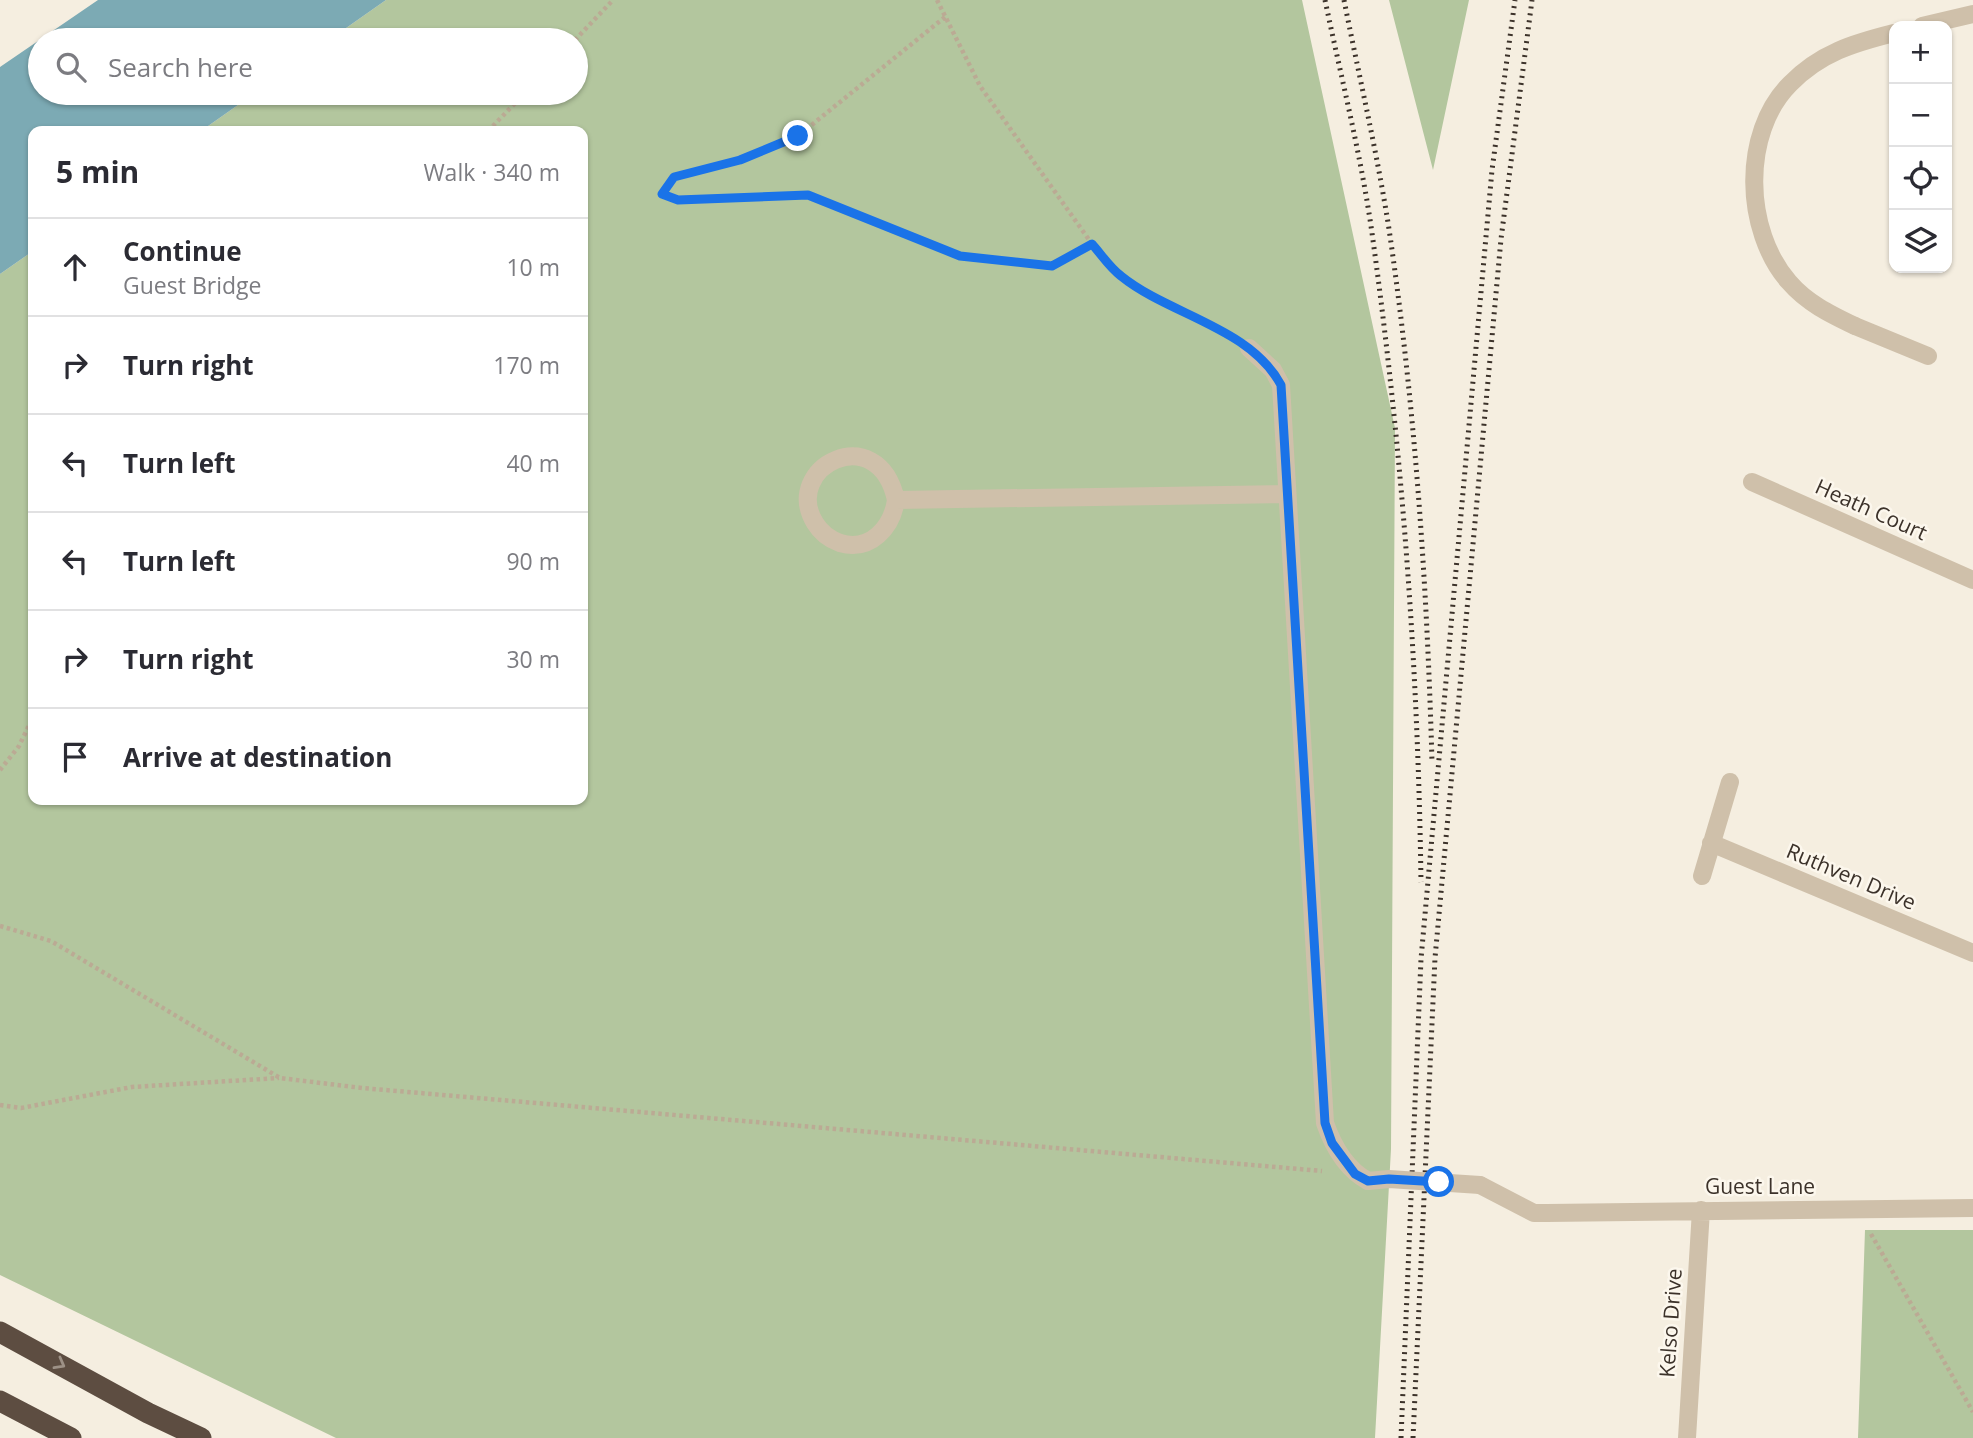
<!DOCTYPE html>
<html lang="en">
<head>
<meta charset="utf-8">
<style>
  body { margin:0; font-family:"Open Sans",sans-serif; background:#f2f2f3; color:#2b2b33 }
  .controls { position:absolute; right:21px; top:21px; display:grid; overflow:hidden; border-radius:14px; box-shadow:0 2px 5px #0004 }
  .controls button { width:63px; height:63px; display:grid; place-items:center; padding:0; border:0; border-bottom:2px solid #e1e1e2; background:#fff; color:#2b2b33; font:35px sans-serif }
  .stop { position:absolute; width:21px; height:21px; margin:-16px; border:5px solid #1a73e8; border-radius:50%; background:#fff }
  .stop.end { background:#1a73e8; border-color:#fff; box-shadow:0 2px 7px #0008 }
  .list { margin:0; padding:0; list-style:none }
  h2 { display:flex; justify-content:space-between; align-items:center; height:91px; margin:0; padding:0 28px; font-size:30px }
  h2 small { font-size:23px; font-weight:400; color:#7c7c81 }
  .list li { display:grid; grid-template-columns:46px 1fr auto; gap:21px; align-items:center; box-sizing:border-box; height:98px; padding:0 28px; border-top:2px solid #e1e1e2 }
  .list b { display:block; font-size:26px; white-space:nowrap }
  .list p { margin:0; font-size:23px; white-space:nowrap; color:#7c7c81 }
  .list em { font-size:23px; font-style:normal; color:#7c7c81 }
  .icon { flex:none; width:38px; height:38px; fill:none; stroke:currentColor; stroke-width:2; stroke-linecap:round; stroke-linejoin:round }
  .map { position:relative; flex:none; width:1973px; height:1438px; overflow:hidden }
  .search { position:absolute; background:#fff; box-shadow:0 2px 5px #0004; left:28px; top:28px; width:560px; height:77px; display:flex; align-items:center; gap:18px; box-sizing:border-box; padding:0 24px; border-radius:38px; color:#7c7c81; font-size:26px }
  .panel { position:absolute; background:#fff; box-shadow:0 2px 5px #0004; left:28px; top:126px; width:560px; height:679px; border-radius:14px }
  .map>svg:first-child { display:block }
  .green { fill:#b3c69e }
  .water { fill:#7caab4 }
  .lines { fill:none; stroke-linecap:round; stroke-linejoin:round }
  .path { stroke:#bbaa94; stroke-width:4.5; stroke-dasharray:3.5 3.5; stroke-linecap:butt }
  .service { stroke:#cfc0aa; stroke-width:18 }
  .minor { stroke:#cfc0aa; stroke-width:18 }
  .motorway { stroke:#5d4d41; stroke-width:21 }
  .rail { stroke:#3c322a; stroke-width:5; stroke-dasharray:2 5; stroke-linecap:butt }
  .service-bridge { stroke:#cfc0aa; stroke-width:18 }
  .oneway { stroke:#9d9186 }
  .route { stroke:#1a73e8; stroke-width:9 }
  .labels { text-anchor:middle; stroke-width:5; stroke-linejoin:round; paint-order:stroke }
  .street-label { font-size:21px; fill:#3c322a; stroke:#fcf7ed }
</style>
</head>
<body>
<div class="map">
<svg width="1973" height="1438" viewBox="0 0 1973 1438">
  <rect width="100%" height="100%" fill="#f5eee0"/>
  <path class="green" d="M 386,0 L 1302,0 L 1395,428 L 1391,1149 L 1375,1438 L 336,1438 L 0,1275 L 0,274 L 33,251 L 33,800 L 583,800 L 583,131 L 201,131 L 255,93 L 576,93 L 576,40 L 329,40 Z
    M 1389,0 L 1469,0 L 1433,170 Z
    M 1865,1230 L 1973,1230 L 1973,1438 L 1858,1438 Z"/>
  <path class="water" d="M 98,0 L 386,0 L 329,40 L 40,40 L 40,93 L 255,93 L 201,131 L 33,131 L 33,251 L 0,274 L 0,67 Z"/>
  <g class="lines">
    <path class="path" d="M 937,0 L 980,86 L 1092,244 L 1121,277 L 1229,337
      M 945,17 L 798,136 L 740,160 L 674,177 L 662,194 L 678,200 L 808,195 L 960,256 L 1052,266 L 1092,244
      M 575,40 L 613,0
      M 488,131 L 525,93
      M 0,770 L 19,746 L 33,717
      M 0,926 L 51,941 L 280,1078 L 362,1088 L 1322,1171
      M 0,1105 L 21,1108 L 132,1087 L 279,1078
      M 1871,1234 L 1973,1412"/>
    <path class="service" d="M 1855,326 L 1928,356
      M 1249,348 L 1273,370 L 1281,385 L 1325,1123 C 1333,1146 1346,1169 1368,1181
      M 896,500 C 878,418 781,467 815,523 C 821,533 829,539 840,543 C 871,552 892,527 896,500 L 1286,494
      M 1480,1185 L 1534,1213 L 1547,1213"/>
    <path class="minor" d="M 1922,26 L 1973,14
      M 1855,326 C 1830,314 1807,303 1789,282 C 1744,231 1741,133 1790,84 C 1820,53 1854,43 1894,33
      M 1752,482 L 1973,580
      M 1711,843 L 1973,953
      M 1702,876 L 1730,782
      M 1547,1213 L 1973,1208
      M 1687,1438 L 1701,1210"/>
    <path class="motorway" d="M 0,1332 L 148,1413 L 201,1438
      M 0,1401 L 71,1438"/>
    <path class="rail" d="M 1325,0 C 1341,77 1361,155 1372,233 C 1402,449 1418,664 1421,882
      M 1344,0 C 1359,76 1377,152 1389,229 C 1415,406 1427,583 1432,762
      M 1401,1438 L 1421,959 L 1492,170 L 1515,0
      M 1413,1438 L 1435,958 L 1501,239 L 1532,0"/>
    <path class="service-bridge" d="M 1368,1181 L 1389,1179 L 1480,1185"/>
  </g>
  <defs><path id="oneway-chevron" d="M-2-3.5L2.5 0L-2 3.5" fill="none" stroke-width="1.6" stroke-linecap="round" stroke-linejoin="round" transform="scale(1.75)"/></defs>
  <use class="oneway" href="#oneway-chevron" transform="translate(60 1364) rotate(29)"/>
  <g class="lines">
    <path class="route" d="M 798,136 L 740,160 L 674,177 L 662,194 L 678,200 L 808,195 L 960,256 L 1052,266 L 1092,244 C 1101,254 1110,268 1121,276 C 1169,315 1250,327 1281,385 L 1325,1123 L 1332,1143 L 1355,1174 L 1368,1181 L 1389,1179 L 1439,1182"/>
  </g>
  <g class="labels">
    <g class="street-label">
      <text transform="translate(1871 510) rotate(24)" y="7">Heath Court</text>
      <text transform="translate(1851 877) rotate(23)" y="7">Ruthven Drive</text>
      <text x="1760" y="1194">Guest Lane</text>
      <text transform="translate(1671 1323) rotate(-86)" y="7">Kelso Drive</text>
    </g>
  </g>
</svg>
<div class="controls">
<button>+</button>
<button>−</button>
<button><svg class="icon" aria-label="locate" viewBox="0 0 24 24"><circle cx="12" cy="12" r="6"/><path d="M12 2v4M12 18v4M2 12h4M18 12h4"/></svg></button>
<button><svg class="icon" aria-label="layers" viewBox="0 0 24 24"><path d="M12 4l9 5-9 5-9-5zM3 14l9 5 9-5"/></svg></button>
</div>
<div class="stop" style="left:1439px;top:1182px"></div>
<div class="stop end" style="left:798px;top:136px"></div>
<div class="search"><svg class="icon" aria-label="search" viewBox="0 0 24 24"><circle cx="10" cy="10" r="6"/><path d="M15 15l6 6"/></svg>Search here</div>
<section class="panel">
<h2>5 min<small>Walk · 340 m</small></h2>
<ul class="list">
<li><svg class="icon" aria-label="ahead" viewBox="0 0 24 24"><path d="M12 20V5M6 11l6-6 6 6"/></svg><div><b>Continue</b><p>Guest Bridge</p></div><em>10 m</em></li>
<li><svg class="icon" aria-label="right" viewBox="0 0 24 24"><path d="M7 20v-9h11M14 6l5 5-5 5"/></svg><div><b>Turn right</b></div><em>170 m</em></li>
<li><svg class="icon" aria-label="left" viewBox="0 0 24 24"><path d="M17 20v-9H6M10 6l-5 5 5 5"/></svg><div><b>Turn left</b></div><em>40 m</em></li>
<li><svg class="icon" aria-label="left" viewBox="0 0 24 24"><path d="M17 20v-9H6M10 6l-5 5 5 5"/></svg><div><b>Turn left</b></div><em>90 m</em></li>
<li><svg class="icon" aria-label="right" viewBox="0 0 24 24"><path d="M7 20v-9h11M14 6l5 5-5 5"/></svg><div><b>Turn right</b></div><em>30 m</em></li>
<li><svg class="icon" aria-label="arrive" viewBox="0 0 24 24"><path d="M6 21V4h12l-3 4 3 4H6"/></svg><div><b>Arrive at destination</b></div></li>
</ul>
</section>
</div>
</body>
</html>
